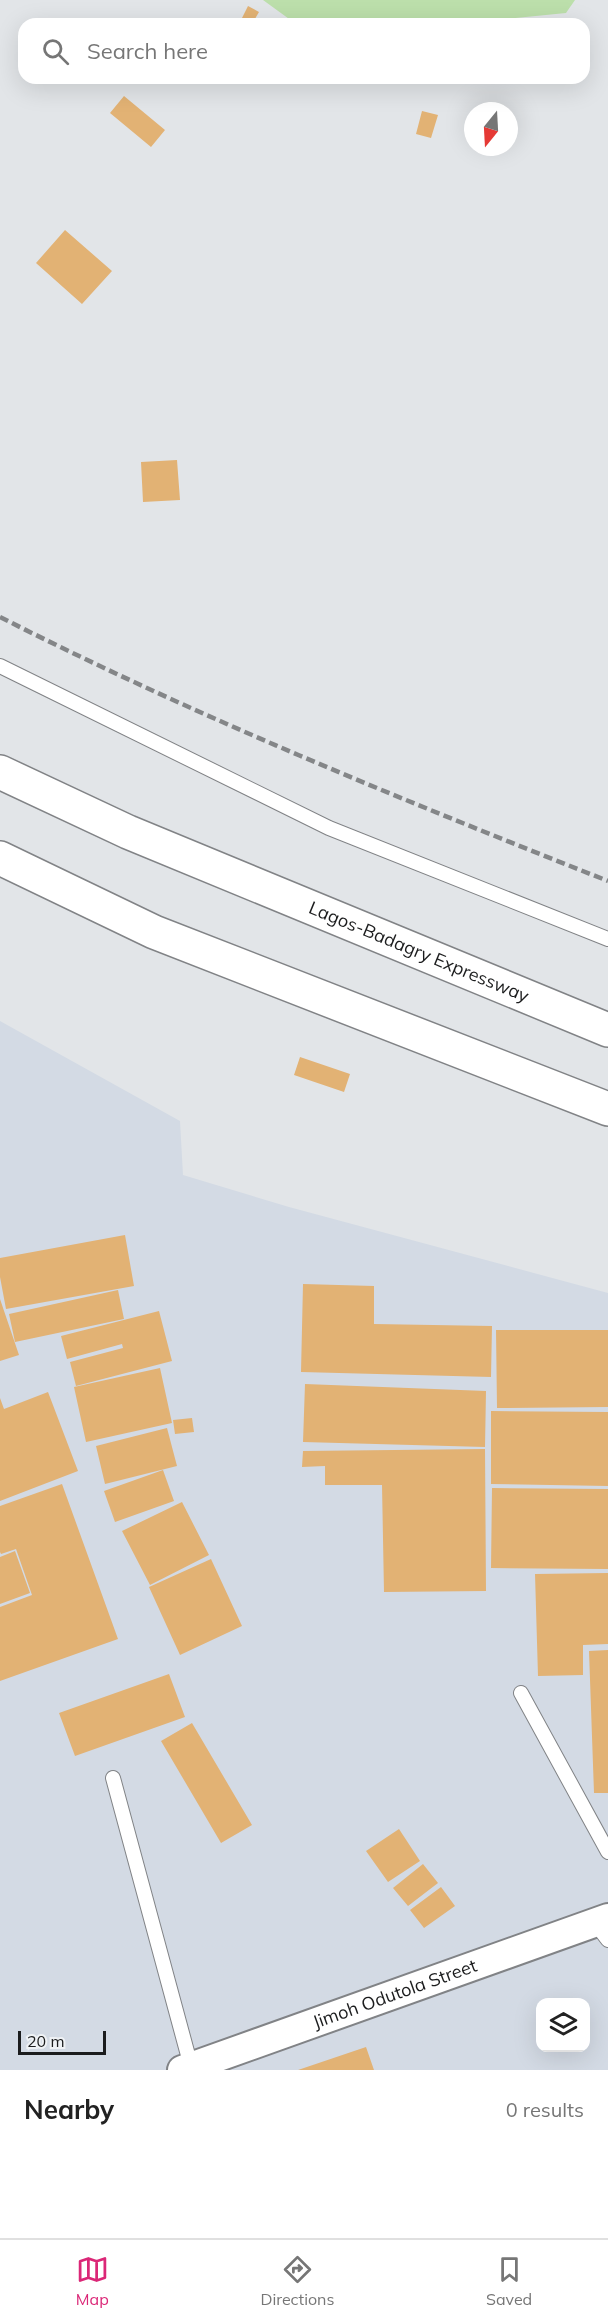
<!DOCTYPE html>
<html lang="en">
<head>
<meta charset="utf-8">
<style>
  body { margin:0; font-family:Mulish,sans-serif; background:#f6f6f6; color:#222 }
  .controls { position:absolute; right:18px; bottom:18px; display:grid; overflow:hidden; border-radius:12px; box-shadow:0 6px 24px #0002 }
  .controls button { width:54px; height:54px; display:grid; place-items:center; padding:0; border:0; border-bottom:2px solid #e0e0e0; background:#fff; color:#222; font:30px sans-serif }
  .compass { position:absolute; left:464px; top:102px; width:54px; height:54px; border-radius:50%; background:#fff; box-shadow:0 6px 24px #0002; rotate:198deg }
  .scale { position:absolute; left:18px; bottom:15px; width:88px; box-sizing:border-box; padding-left:6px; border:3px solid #1b1c1d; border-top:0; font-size:16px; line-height:21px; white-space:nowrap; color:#1b1c1d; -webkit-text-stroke:4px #eff2f5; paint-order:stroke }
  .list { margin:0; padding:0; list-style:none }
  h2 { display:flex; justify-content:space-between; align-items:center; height:78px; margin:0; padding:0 24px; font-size:26px }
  h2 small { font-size:20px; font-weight:400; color:#767676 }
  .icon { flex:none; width:33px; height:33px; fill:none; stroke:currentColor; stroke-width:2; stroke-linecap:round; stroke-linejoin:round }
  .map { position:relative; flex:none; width:608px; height:2070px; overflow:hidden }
  .search { position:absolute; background:#fff; box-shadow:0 6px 24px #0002; left:18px; right:18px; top:18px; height:66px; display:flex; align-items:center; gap:15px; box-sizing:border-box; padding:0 21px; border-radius:18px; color:#767676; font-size:22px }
  .sheet { height:168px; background:#fff }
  nav { display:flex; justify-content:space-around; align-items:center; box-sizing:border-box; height:84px; border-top:2px solid #e0e0e0; background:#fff; font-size:16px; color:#767676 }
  nav a { display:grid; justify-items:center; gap:3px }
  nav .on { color:#db2777 }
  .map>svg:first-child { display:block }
  .built { fill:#d3dae4; fill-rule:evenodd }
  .green { fill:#bcdfab }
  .building { fill:#e2b274 }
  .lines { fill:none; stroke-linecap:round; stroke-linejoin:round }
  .service-casing { stroke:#818386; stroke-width:16 }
  .minor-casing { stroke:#818386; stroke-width:32 }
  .trunk-casing { stroke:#818386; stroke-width:36 }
  .service { stroke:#fff; stroke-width:14 }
  .minor { stroke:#fff; stroke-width:28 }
  .trunk { stroke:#fff; stroke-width:33 }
  .rail { stroke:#848688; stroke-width:4.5; stroke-dasharray:9 4.5; stroke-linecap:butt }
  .labels { text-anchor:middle; stroke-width:6; stroke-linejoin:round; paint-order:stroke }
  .street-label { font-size:18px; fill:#1b1c1d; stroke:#eff2f5 }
</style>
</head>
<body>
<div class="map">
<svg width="608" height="2070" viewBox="0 0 608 2070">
  <rect width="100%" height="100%" fill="#e2e5e8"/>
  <path class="built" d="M 0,1021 L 180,1121 L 183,1175 L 289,1207 L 608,1293 L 608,2070 L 0,2070 ZM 540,2002 L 586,2002 L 586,2048 L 540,2048 Z"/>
  <path class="green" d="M 263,0 L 575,0 L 566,13 L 453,24 L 296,24 Z"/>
  <path class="building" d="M 248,6 L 259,12 L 252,24 L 239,24 Z
    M 124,96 L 165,130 L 151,147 L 110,113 Z
    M 422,111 L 438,115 L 431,138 L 416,134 Z
    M 65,230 L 112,271 L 82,304 L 36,263 Z
    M 177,460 L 180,500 L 143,502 L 141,462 Z
    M 300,1057 L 350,1074 L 344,1092 L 294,1075 Z
    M 125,1235 L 134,1286 L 6,1309 L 0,1277 L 0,1258 Z
    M 303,1284 L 374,1286 L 374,1324 L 492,1326 L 491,1377 L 301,1372 Z
    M 118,1290 L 124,1319 L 15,1342 L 9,1314 Z
    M 0,1299 L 19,1355 L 0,1361 Z
    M 159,1311 L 172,1361 L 76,1386 L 70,1362 L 123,1348 L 122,1344 L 67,1359 L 61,1336 Z
    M 496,1330 L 608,1330 L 608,1407 L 497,1408 Z
    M 160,1368 L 172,1423 L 86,1442 L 74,1387 Z
    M 305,1384 L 486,1391 L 485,1447 L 303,1442 Z
    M 48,1392 L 78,1471 L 0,1501 L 0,1398 L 4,1409 Z
    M 491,1411 L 608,1412 L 608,1486 L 491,1484 Z
    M 192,1418 L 194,1432 L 175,1434 L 173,1420 Z
    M 167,1428 L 177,1466 L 105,1484 L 96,1446 Z
    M 485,1449 L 486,1591 L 384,1592 L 382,1485 L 325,1485 L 325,1466 L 302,1467 L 303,1451 Z
    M 163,1470 L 174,1501 L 115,1522 L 104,1491 Z
    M 62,1484 L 118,1639 L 0,1681 L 0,1607 L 32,1595 L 16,1549 L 1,1554 L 0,1552 L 0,1506 Z
    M 492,1488 L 608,1489 L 608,1569 L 491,1568 Z
    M 182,1502 L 209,1555 L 150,1585 L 122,1531 Z
    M 15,1551 L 30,1593 L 0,1604 L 0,1557 Z
    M 211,1559 L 242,1626 L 180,1655 L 149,1587 Z
    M 608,1573 L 608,1644 L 583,1645 L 583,1675 L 538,1676 L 535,1574 Z
    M 608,1650 L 608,1793 L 594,1793 L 589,1651 Z
    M 169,1674 L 185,1717 L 75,1756 L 59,1713 Z
    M 192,1723 L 252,1825 L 221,1843 L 161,1741 Z
    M 399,1829 L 420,1861 L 388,1882 L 366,1851 Z
    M 423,1864 L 438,1883 L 408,1906 L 393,1888 Z
    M 441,1887 L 455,1906 L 424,1928 L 410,1910 Z
    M 366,2047 L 374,2070 L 298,2070 Z"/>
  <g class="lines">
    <defs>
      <path id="service" d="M 0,666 L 329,828 L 608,939
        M 521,1693 L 608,1852
        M 113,1778 L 192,2070
        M 595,1923 L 608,1940"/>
      <g id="minor">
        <path id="s1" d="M 182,2070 L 608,1918"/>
      </g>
      <g id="trunk">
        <path id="s2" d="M 0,772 L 128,832 L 608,1030"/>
        <path d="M 0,858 L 154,932 L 608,1109"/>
      </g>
    </defs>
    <use href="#service" class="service-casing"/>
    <use href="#minor" class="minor-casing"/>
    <use href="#trunk" class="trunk-casing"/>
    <use href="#service" class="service"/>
    <use href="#minor" class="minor"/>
    <use href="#trunk" class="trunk"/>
    <path class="rail" d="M 0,617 C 197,717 403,800 608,881"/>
  </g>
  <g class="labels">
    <g class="street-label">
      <text dy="6" stroke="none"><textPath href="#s2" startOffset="456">Lagos-Badagry Expressway</textPath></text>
      <text dy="6" stroke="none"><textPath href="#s1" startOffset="226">Jimoh Odutola Street</textPath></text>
    </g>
  </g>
</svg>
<div class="controls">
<button><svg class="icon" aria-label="layers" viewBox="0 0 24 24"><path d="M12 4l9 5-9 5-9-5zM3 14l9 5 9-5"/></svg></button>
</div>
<svg class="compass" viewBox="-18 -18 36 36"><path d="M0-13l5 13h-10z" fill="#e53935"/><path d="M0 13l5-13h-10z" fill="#767676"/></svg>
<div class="scale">20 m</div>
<div class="search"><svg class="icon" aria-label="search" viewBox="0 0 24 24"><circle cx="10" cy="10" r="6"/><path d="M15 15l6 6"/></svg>Search here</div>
</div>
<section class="sheet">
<h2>Nearby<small>0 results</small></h2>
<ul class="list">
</ul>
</section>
<nav>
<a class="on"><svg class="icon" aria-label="map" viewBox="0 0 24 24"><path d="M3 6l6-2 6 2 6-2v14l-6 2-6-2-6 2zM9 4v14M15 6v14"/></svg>Map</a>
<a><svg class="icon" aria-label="directions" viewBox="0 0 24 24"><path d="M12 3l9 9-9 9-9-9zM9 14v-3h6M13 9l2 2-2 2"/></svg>Directions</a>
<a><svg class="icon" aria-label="saved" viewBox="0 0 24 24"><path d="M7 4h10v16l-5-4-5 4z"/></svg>Saved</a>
</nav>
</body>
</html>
